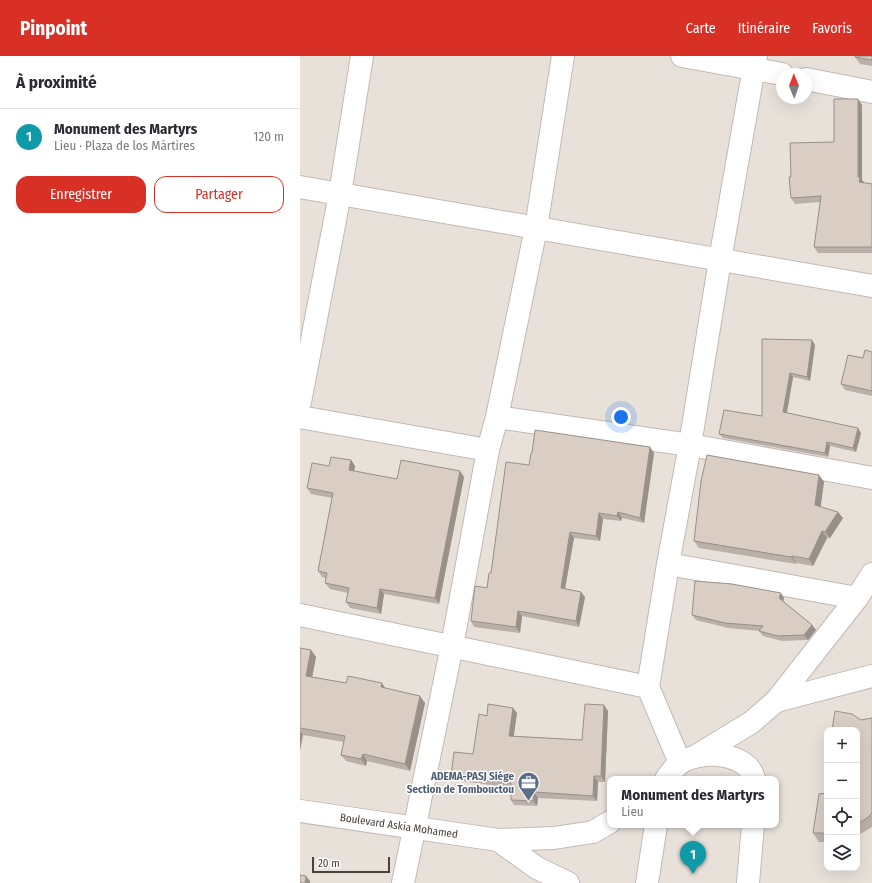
<!DOCTYPE html>
<html lang="fr">
<head>
<meta charset="utf-8">
<style>
  body { margin:0; font-family:"Fira Sans Condensed",sans-serif; background:#f7f7f7; color:#2b2b33 }
  .controls { position:absolute; right:12px; bottom:12px; display:grid; overflow:hidden; border-radius:8px; box-shadow:0 4px 16px #0002 }
  .controls button { width:36px; height:36px; display:grid; place-items:center; padding:0; border:0; border-bottom:1px solid #e1e1e2; background:#fff; color:#2b2b33; font:20px sans-serif }
  .compass { position:absolute; left:476px; top:12px; width:36px; height:36px; border-radius:50%; background:#fff; box-shadow:0 4px 16px #0002; rotate:359deg }
  .scale { position:absolute; left:12px; bottom:10px; width:78px; box-sizing:border-box; padding-left:4px; border:2px solid #494039; border-top:0; font-size:11px; line-height:14px; white-space:nowrap; color:#494039; -webkit-text-stroke:3px #fff; paint-order:stroke }
  .you { position:absolute; left:321px; top:361px; width:14px; height:14px; margin:-10px; border:3px solid #fff; border-radius:50%; background:#1a73e8; box-shadow:0 0 0 6px #1a73e833 }
  .badge { display:grid; place-items:center; width:26px; height:26px; border-radius:50%; background:#d93025; color:#fff; font-size:13px; font-weight:700 }
  .pin { position:absolute; translate:-50% -33px; filter:drop-shadow(0 1px 2px #0008) }
  .pin::after { content:''; position:absolute; top:21px; width:14px; height:12px; background:inherit; clip-path:polygon(0 0,100% 0,50% 100%) }
  .popup { position:absolute; left:307px; top:720px; width:172px; height:52px; box-sizing:border-box; display:grid; place-content:center; border-radius:8px; background:#fff; filter:drop-shadow(0 1px 3px #0005); font-size:13px; white-space:nowrap; color:#7c7c81 }
  .popup b { font-size:15px; color:#2b2b33 }
  .popup::after { content:''; position:absolute; left:50%; top:100%; margin-left:-8px; border:8px solid transparent; border-top-color:#fff }
  .list { margin:0; padding:0; list-style:none }
  h2 { display:flex; justify-content:space-between; align-items:center; height:52px; margin:0; padding:0 16px; font-size:17px }
  h2 small { font-size:13px; font-weight:400; color:#7c7c81 }
  .list li { display:grid; grid-template-columns:26px 1fr auto; gap:12px; align-items:center; box-sizing:border-box; height:56px; padding:0 16px; border-top:1px solid #e1e1e2 }
  .list b { display:block; font-size:15px; white-space:nowrap }
  .list p { margin:0; font-size:13px; white-space:nowrap; color:#7c7c81 }
  .list em { font-size:13px; font-style:normal; color:#7c7c81 }
  .actions { display:flex; gap:8px; padding:12px 16px }
  .actions a { flex:1; padding:9px 0; border:1px solid #d93025; border-radius:12px; text-align:center; font-size:14px; color:#d93025 }
  .actions .main { background:#d93025; color:#fff }
  .icon { flex:none; width:22px; height:22px; fill:none; stroke:currentColor; stroke-width:2; stroke-linecap:round; stroke-linejoin:round }
  .map { position:relative; flex:none; width:572px; height:827px; overflow:hidden }
  header { display:flex; align-items:center; gap:24px; box-sizing:border-box; height:56px; padding:0 20px; background:#d93025; color:#fff }
  header strong { font-size:19px }
  nav { display:flex; gap:22px; margin-inline-start:auto; font-size:14px }
  main { display:flex }
  aside { flex:1; background:#fff }
  .map>svg:first-child { display:block }
  .residential { fill:#e8e1da; fill-rule:evenodd }
  .lines { fill:none; stroke-linecap:round; stroke-linejoin:round }
  .minor-casing { stroke:#c3b9b1; stroke-width:24 }
  .tertiary-casing { stroke:#c3b9b1; stroke-width:24 }
  .minor { stroke:#fff; stroke-width:22 }
  .tertiary { stroke:#fff; stroke-width:22 }
  .wall { fill:#bbb0a9 }
  .shaded-wall { fill:#989089 }
  .building { fill:#d9cdc4; stroke:#989089 }
  .labels { text-anchor:middle; stroke-width:3; stroke-linejoin:round; paint-order:stroke }
  .service-label { font-size:11px; font-weight:bold; fill:#4e5e75; stroke:#fff; text-anchor:end }
  .street-label { font-size:11px; fill:#494039; stroke:#fff }
</style>
</head>
<body>
<header>
<strong>Pinpoint</strong>
<nav><a>Carte</a><a>Itinéraire</a><a>Favoris</a></nav>
</header>
<main>
<aside>
<h2>À proximité<small></small></h2>
<ul class="list">
<li><span class="badge" style="background:#0f9aa8">1</span><div><b>Monument des Martyrs</b><p>Lieu · Plaza de los Mártires</p></div><em>120 m</em></li>
</ul>
<div class="actions"><a class="main">Enregistrer</a><a>Partager</a></div>
</aside>
<div class="map">
<svg width="572" height="827" viewBox="0 0 572 827">
  <rect width="100%" height="100%" fill="#f5f0eb"/>
  <path class="residential" d="M 0,0 L 572,0 L 572,827 L 0,827 ZM 482,18 L 506,18 L 506,42 L 482,42 ZM 527,674 L 557,674 L 557,812 L 527,812 ZM 310,723 L 476,723 L 476,769 L 310,769 Z"/>
  <g class="lines">
    <defs>
      <path id="minor" d="M 382,0 L 482,18
        M 506,23 L 572,36
        M 0,131 L 572,230
        M 0,346 L 40,138 L 62,0
        M 0,361 L 188,394
        M 197,361 L 390,389 L 572,422
        M 368,508 L 557,542
        M 0,559 L 348,631
        M 380,707 L 348,631 L 368,508 L 390,389 L 420,204 L 456,0
        M 103,827 L 152,590 L 188,394 L 197,361 L 236,172 L 263,0"/>
      <g id="tertiary">
        <path d="M 476,645 L 572,620"/>
        <path d="M 398,699 L 452,666 L 476,645 L 557,542 L 572,518"/>
        <path d="M 366,723 C 370,718 375,710 380,707 C 400,693 449,696 454,723"/>
        <path id="s1" d="M 0,755 L 198,784 L 254,782 L 293,776 L 310,766"/>
        <path d="M 198,784 L 237,812 L 268,827"/>
        <path d="M 347,827 L 356,769"/>
        <path d="M 448,827 L 453,769"/>
      </g>
    </defs>
    <use href="#minor" class="minor-casing"/>
    <use href="#tertiary" class="tertiary-casing"/>
    <use href="#minor" class="minor"/>
    <use href="#tertiary" class="tertiary"/>
  </g>
  <path class="wall" d="M 572,0 L 572,10 L 560,8 L 555,1 Z
    M 562,49 L 562,124 L 564,127 L 572,128 L 572,197 L 518,197 L 514,191 L 520,146 L 495,148 L 491,142 L 491,121 L 534,86 Z
    M 462,283 L 515,289 L 510,325 L 493,321 L 487,357 L 561,377 L 556,396 L 530,390 L 528,401 L 423,382 L 419,378 L 462,360 Z
    M 572,296 L 572,340 L 545,334 L 541,328 L 563,302 Z
    M 350,391 L 354,397 L 344,467 L 322,462 L 321,465 L 303,463 L 300,485 L 274,482 L 265,533 L 285,541 L 279,571 L 222,560 L 220,577 L 174,571 L 171,565 L 187,532 L 191,517 L 229,409 Z
    M 51,404 L 55,410 L 54,415 L 97,423 L 160,415 L 164,421 L 139,548 L 84,538 L 81,558 L 50,552 L 46,546 L 48,537 L 30,533 L 25,527 L 26,522 L 22,521 L 18,515 L 32,442 L 11,438 L 7,432 L 29,410 Z
    M 519,419 L 524,426 L 520,451 L 543,462 L 530,482 L 527,482 L 513,510 L 496,507 L 496,508 L 399,492 L 394,485 Z
    M 484,542 L 483,545 L 512,569 L 516,574 L 508,584 L 482,585 L 463,580 L 459,575 L 460,575 L 428,572 L 396,564 L 392,559 Z
    M 0,592 L 11,594 L 16,601 L 12,621 L 46,627 L 82,627 L 85,632 L 125,647 L 110,715 L 67,705 L 66,710 L 46,705 L 41,699 L 44,686 L 3,679 L 0,694 Z
    M 304,649 L 308,655 L 305,726 L 298,726 L 297,745 L 238,742 L 237,750 L 214,749 L 211,744 L 211,732 L 154,724 L 151,719 L 173,698 L 187,660 L 217,657 L 213,680 L 282,684 Z
    M 572,662 L 572,771 L 557,780 L 557,674 L 561,664 Z
    M 527,737 L 527,786 L 519,786 L 513,777 Z"/>
  <path class="shaded-wall" d="M 558,43 L 562,49 L 562,124 L 564,126 L 563,132 L 559,126 L 558,121 Z
    M 512,284 L 515,289 L 510,325 L 507,321 Z
    M 490,317 L 493,321 L 486,361 L 483,356 Z
    M 558,372 L 561,377 L 556,396 L 553,392 Z
    M 527,386 L 530,390 L 528,401 L 525,397 Z
    M 350,391 L 354,397 L 344,467 L 340,462 Z
    M 51,404 L 55,410 L 53,419 L 49,414 Z
    M 160,415 L 164,421 L 139,548 L 135,542 Z
    M 519,419 L 524,426 L 520,456 L 515,449 Z
    M 318,456 L 322,462 L 321,465 L 317,460 Z
    M 538,456 L 543,462 L 530,482 L 525,476 Z
    M 299,457 L 303,463 L 300,485 L 296,480 Z
    M 522,475 L 527,482 L 513,510 L 509,503 Z
    M 270,476 L 274,482 L 264,538 L 261,532 Z
    M 492,500 L 496,507 L 496,508 L 491,501 Z
    M 80,533 L 84,538 L 81,558 L 77,552 Z
    M 281,536 L 285,541 L 279,571 L 276,565 Z
    M 481,537 L 484,542 L 483,547 L 479,542 Z
    M 218,555 L 222,560 L 220,577 L 216,571 Z
    M 512,569 L 516,574 L 508,584 L 504,579 Z
    M 11,594 L 16,601 L 11,627 L 6,620 Z
    M 82,627 L 86,634 L 81,631 Z
    M 120,640 L 125,647 L 110,715 L 105,708 Z
    M 304,649 L 308,655 L 305,726 L 301,720 Z
    M 213,652 L 217,657 L 213,686 L 209,680 Z
    M 0,675 L 3,679 L 0,694 Z
    M 63,698 L 67,705 L 66,710 L 61,703 Z
    M 294,720 L 298,726 L 297,745 L 293,740 Z
    M 234,736 L 238,742 L 237,750 L 233,745 Z
    M 6,820 L 10,825 L 10,827 L 5,827 Z"/>
  <path class="building" d="M 555,0 L 572,0 L 572,4 L 555,1 Z
    M 534,43 L 558,43 L 558,121 L 560,121 L 559,126 L 572,128 L 572,191 L 514,191 L 521,140 L 491,142 L 489,121 L 491,121 L 490,87 L 534,86 Z
    M 462,283 L 512,284 L 507,321 L 490,317 L 483,356 L 558,372 L 553,392 L 527,386 L 525,397 L 419,378 L 424,354 L 462,360 Z
    M 565,294 L 572,296 L 572,335 L 541,328 L 548,299 L 563,302 Z
    M 235,374 L 350,391 L 340,462 L 318,456 L 317,460 L 299,457 L 296,480 L 270,476 L 261,532 L 281,536 L 276,565 L 218,555 L 216,571 L 171,565 L 175,530 L 187,532 L 189,517 L 191,517 L 206,406 L 229,409 L 231,397 L 232,397 Z
    M 407,399 L 519,419 L 515,449 L 538,456 L 525,476 L 522,475 L 509,503 L 492,500 L 491,501 L 394,485 L 401,425 Z
    M 31,401 L 51,404 L 49,414 L 97,423 L 101,404 L 160,415 L 135,542 L 80,533 L 77,552 L 46,546 L 49,532 L 25,527 L 27,517 L 18,515 L 33,437 L 7,432 L 12,407 L 29,410 Z
    M 395,525 L 432,528 L 481,537 L 479,542 L 512,569 L 504,579 L 478,580 L 459,575 L 463,570 L 425,567 L 392,559 Z
    M 0,592 L 11,594 L 6,620 L 46,627 L 48,620 L 82,627 L 81,631 L 120,640 L 105,708 L 63,698 L 61,703 L 41,699 L 45,680 L 0,672 Z
    M 188,648 L 213,652 L 209,680 L 282,684 L 285,648 L 304,649 L 301,720 L 294,720 L 293,740 L 234,736 L 233,745 L 211,744 L 211,727 L 151,719 L 154,696 L 173,698 L 179,658 L 187,660 Z
    M 535,655 L 552,658 L 561,664 L 572,662 L 572,757 L 567,762 L 557,768 L 557,674 L 532,674 Z
    M 527,737 L 527,777 L 513,777 L 519,738 Z
    M 0,819 L 6,820 L 5,827 L 0,827 Z"/>
  <defs>
    <symbol id="office-pin" viewBox="-11 -11 22 30"><path d="M0 17L-7.5 6A9.5 9.5 0 1 1 7.5 6Z" fill="#5c6f8a" stroke="#fff"/><path d="M-6-3h4V-5.5h4V-3h4V5H-6ZM-1-4.5V-3h2v-1.5ZM-6 0V1H6V0Z" fill="#fff"/></symbol>
  </defs>
  <g fill-rule="evenodd">
    <use href="#office-pin" x="216" y="714" width="25" height="34"/>
  </g>
  <g class="labels">
    <g class="service-label">
      <text x="214" y="724">ADEMA-PASJ Siége<tspan x="214" dy="13">Section de Tombouctou</tspan></text>
    </g>
    <g class="street-label">
      <text dy="4" stroke="none"><textPath href="#s1" startOffset="100">Boulevard Askia Mohamed</textPath></text>
    </g>
  </g>
</svg>
<div class="controls">
<button>+</button>
<button>−</button>
<button><svg class="icon" aria-label="locate" viewBox="0 0 24 24"><circle cx="12" cy="12" r="6"/><path d="M12 2v4M12 18v4M2 12h4M18 12h4"/></svg></button>
<button><svg class="icon" aria-label="layers" viewBox="0 0 24 24"><path d="M12 4l9 5-9 5-9-5zM3 14l9 5 9-5"/></svg></button>
</div>
<svg class="compass" viewBox="-18 -18 36 36"><path d="M0-13l5 13h-10z" fill="#e53935"/><path d="M0 13l5-13h-10z" fill="#7c7c81"/></svg>
<div class="scale">20 m</div>
<div class="you"></div>
<div class="pin badge" style="left:393px;top:818px;background:#0f9aa8">1</div>
<div class="popup"><b>Monument des Martyrs</b>Lieu</div>
</div>
</main>
</body>
</html>
